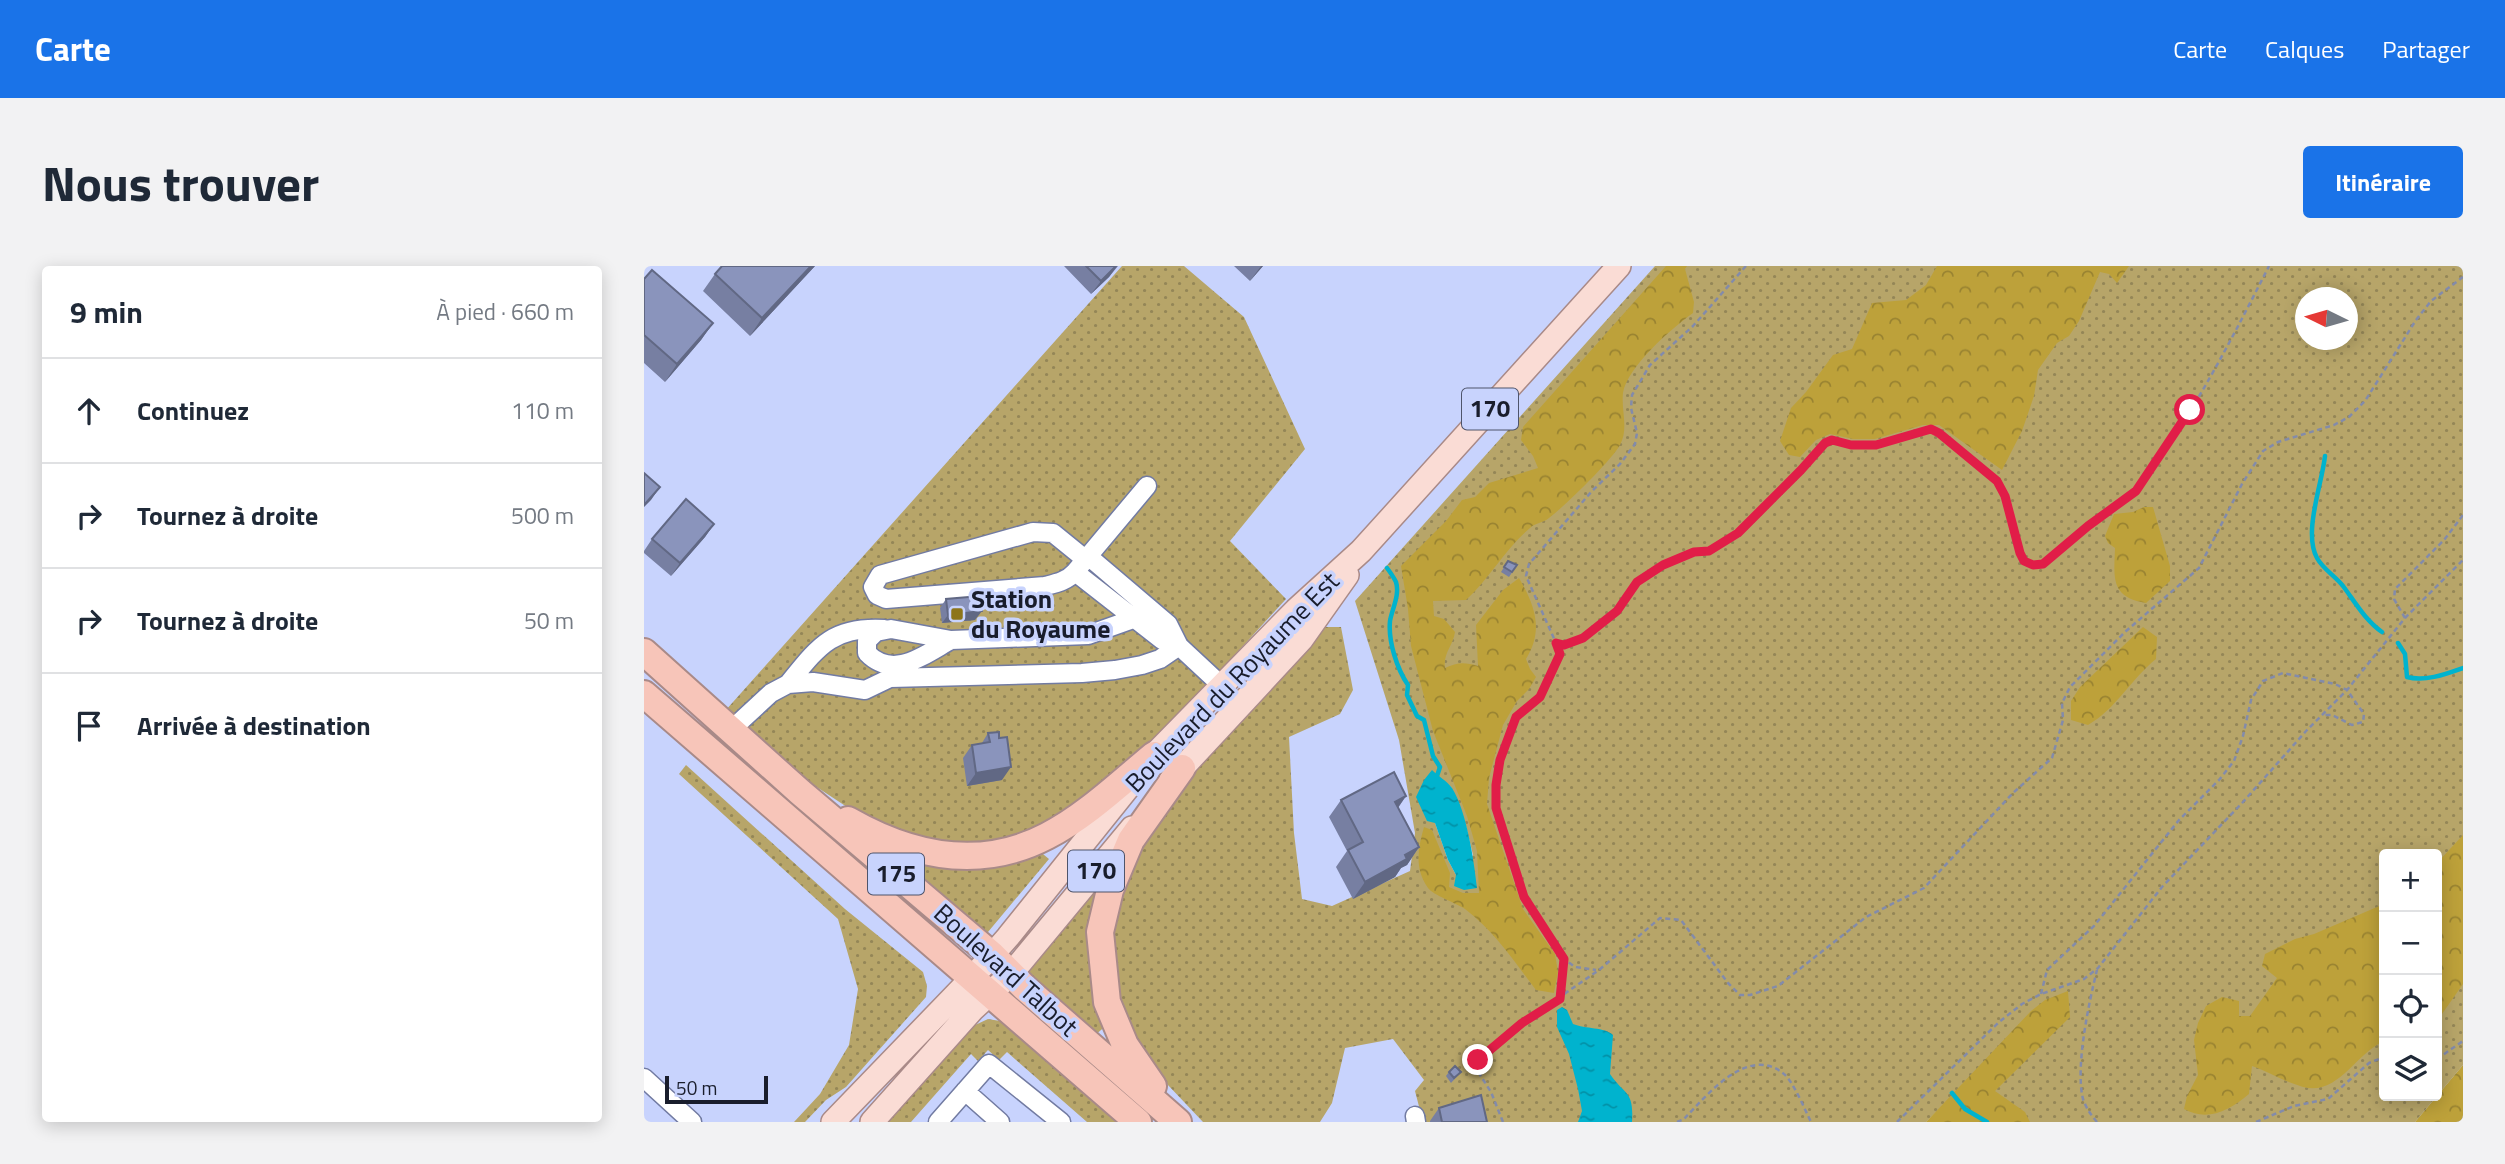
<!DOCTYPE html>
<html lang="fr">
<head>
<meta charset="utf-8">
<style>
  body { margin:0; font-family:"Titillium Web",sans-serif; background:#f2f2f3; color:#1f2937 }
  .controls { position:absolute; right:21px; bottom:21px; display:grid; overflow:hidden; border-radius:7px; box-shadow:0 4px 18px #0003 }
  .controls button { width:63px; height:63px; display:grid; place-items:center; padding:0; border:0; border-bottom:2px solid #e0e1e3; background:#fff; color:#1f2937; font:35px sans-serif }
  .compass { position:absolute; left:1651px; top:21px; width:63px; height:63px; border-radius:50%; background:#fff; box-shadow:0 4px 18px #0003; rotate:275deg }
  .scale { position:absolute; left:21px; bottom:18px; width:103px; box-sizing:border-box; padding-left:7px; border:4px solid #191d2c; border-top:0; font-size:19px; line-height:24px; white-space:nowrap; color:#191d2c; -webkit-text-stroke:5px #c8d3fd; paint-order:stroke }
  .stop { position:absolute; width:21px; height:21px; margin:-16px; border:5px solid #e11d48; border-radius:50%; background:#fff }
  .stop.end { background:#e11d48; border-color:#fff; box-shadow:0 2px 7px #0008 }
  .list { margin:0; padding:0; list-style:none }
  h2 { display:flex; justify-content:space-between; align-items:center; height:91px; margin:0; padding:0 28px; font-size:30px }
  h2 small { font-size:23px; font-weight:400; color:#747a83 }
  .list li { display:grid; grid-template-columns:46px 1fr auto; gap:21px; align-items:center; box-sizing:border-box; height:105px; padding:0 28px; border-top:2px solid #e0e1e3 }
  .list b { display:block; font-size:26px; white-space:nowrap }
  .list em { font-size:23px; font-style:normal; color:#747a83 }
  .icon { flex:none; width:38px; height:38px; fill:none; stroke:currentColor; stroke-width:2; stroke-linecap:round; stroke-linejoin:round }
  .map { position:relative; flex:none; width:1819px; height:856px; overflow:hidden; border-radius:7px }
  header { display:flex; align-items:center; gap:42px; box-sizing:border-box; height:98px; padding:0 35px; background:#1a73e8; color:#fff }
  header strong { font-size:33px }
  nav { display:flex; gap:38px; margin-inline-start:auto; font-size:24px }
  .intro { display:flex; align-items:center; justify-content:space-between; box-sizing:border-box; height:168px; padding:0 42px }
  h1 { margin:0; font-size:49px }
  .button { padding:18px 32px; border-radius:7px; background:#1a73e8; color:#fff; font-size:24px; font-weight:700 }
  main { display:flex; gap:42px; padding:0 42px }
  aside { flex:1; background:#fff; border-radius:7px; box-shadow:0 4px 18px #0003 }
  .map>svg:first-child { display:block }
  .grass { fill:url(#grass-dots); fill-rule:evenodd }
  .forest { fill:url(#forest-crowns) }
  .water { fill:url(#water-ripples) }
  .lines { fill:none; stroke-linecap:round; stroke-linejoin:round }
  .stream { stroke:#00b3ce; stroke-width:4.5 }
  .minor-casing { stroke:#727ba2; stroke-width:21 }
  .major-casing { stroke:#a98a88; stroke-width:26 }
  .highway-casing { stroke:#a98a88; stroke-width:30 }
  .path { stroke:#838baa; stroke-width:2.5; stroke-dasharray:5 3.5; stroke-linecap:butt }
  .minor { stroke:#fff; stroke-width:18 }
  .major { stroke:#fadcd5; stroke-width:23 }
  .highway { stroke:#f7c5b9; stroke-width:26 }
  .wall { fill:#777fa2 }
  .shaded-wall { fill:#616884 }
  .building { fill:#8a94bc; stroke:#616884; stroke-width:2 }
  .route { stroke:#e11d48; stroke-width:9 }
  .poi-dot { fill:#8d751a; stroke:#c8d3fd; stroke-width:2.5 }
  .labels { text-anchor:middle; stroke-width:7; stroke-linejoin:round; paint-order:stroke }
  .shield { fill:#c8d3fd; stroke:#4e546b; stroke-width:2 }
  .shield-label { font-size:24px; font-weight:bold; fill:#191d2c }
  .poi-label { font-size:26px; font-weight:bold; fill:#191d2c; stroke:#c8d3fd; text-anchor:start }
  .street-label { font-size:26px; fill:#191d2c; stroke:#c8d3fd }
</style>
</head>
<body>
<header>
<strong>Carte</strong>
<nav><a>Carte</a><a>Calques</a><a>Partager</a></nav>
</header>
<div class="intro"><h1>Nous trouver</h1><a class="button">Itinéraire</a></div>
<main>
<aside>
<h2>9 min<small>À pied · 660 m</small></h2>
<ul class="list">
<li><svg class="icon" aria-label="ahead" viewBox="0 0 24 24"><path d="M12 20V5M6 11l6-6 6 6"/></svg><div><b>Continuez</b></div><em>110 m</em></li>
<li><svg class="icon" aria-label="right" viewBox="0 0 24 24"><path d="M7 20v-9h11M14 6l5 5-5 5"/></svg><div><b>Tournez à droite</b></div><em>500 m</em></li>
<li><svg class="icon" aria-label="right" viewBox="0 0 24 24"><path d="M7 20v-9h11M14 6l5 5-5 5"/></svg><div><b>Tournez à droite</b></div><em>50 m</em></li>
<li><svg class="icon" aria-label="arrive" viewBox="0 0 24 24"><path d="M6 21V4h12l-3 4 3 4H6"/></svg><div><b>Arrivée à destination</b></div></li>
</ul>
</aside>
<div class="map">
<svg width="1819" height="856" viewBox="0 0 1819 856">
  <defs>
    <pattern id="grass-dots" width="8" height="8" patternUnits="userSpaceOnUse" patternTransform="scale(1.75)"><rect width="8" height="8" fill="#b7a569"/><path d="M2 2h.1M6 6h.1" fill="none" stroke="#948657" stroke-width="1.8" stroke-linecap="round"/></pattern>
    <pattern id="forest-crowns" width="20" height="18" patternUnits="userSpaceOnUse" patternTransform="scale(1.75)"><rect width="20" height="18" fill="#bda13a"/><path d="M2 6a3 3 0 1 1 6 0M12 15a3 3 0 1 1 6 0" fill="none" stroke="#998331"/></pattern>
    <pattern id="water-ripples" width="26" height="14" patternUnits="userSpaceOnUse" patternTransform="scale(1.75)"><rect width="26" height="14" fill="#00b3ce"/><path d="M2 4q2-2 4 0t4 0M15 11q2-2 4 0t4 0" fill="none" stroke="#0291a7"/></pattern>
  </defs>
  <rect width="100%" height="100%" fill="#c8d3fd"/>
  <path class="grass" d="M 478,0 L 540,0 L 600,51 L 661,183 L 586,275 L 642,333 L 527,459 L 470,510 L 407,558 L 365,580 L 317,583 L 271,571 L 206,543 L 153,508 L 81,445 Z
    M 1011,0 L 1819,0 L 1819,799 L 1771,856 L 1344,856 L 1296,842 L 1282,856 L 779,856 L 771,825 L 780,814 L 749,773 L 701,782 L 688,837 L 676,856 L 559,856 L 505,799 L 480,758 L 462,688 L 475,618 L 526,533 L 675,361 L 697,361 L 709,424 L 696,448 L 645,471 L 650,567 L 658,633 L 688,640 L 766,605 L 771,567 L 755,474 L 711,335 ZM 1661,32 L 1703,32 L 1703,74 L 1661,74 ZM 793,510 L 807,521 L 821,556 L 829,589 L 812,609 L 804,594 L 791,557 ZM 1740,588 L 1793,588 L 1793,830 L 1740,830 Z
    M 42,499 L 201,643 L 279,706 L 283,720 L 282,731 L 202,821 L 182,834 L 161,856 L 150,856 L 176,828 L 205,779 L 214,723 L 194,653 L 35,508 Z
    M 394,584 L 405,593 L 339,672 L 253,596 L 263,585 Z
    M 446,618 L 457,627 L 464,758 L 450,770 L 372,701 Z
    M 344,753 L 362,756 L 473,856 L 443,856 L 363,786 L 355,794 L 344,784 L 334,795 L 327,788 L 267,856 L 243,856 L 329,760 Z"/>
  <path class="forest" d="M 1022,0 L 1043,0 L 1041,3 L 1050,36 L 1049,47 C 1028,62 983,101 979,127 C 977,145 985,162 976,179 C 967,195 921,240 905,252 C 899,257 891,257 886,262 C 861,283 846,312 822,334 L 789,335 L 790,350 L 800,353 L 811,366 C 809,380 799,387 801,402 C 813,396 821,396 834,400 L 832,359 L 859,324 L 875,312 C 891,340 900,364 882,393 L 886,403 L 892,411 L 885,423 L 873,435 L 859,459 L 845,512 L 843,538 L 879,643 L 911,688 L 914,706 L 910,727 L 892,724 C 870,695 850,665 821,643 C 812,637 789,629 784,622 C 770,602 774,582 780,561 L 788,564 L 806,607 L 805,621 L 819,627 L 835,627 L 833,585 L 823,550 L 789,465 L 767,380 L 764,343 L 757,300 L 802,255 L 818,234 L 831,231 L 845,217 L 894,202 L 889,190 L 877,174 L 879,161 Z
    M 1293,0 L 1485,0 L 1473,17 L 1465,8 L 1456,6 L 1435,55 L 1425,70 L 1413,77 L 1394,104 L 1390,130 L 1378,165 L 1358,204 L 1295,159 L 1279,159 L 1231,173 L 1209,173 L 1186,168 L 1172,174 L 1156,191 L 1145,189 L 1136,175 L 1147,142 L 1162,126 L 1189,89 L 1208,83 L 1228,37 L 1262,34 L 1282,19 Z
    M 1500,241 L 1509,241 L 1526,300 L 1526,315 L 1502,337 C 1466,331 1470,312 1471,282 L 1464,277 L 1461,270 L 1470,248 L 1489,246 Z
    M 1499,361 L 1513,371 L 1512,393 C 1487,413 1472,443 1444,459 L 1427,454 L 1427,435 L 1436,421 Z
    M 1819,569 L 1819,718 L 1798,748 L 1793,750 L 1793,597 Z
    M 1740,638 L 1740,775 C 1710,789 1694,830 1659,821 C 1641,816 1625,806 1608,800 L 1605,828 C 1585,845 1563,856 1540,843 L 1543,830 L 1554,809 L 1550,774 L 1554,757 L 1562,740 L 1578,731 L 1595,735 L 1595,750 L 1606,750 L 1633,712 L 1618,700 L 1621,688 L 1651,673 L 1670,668 Z
    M 1424,725 L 1426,751 L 1351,825 L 1381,846 L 1386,856 L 1282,856 L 1387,745 L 1401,734 Z
    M 1819,799 L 1819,856 L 1771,856 Z"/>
  <path class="water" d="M 788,504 C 794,510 803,515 808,522 C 823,546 830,595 833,622 L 820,624 L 810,620 L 812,609 L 804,594 L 791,557 L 783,555 L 772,531 L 780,514 Z
    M 918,741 L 923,744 L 929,758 C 941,763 961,761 969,769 L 966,808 C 981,830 990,824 988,856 L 934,856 L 938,845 L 934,823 L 925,788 L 913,761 L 913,744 Z"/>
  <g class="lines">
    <path class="stream" d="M 1681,190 C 1678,218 1659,267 1673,292 C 1679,303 1691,310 1699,320 C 1711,336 1721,354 1738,366
      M 743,302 C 746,306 750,312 752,316 C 756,329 748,343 746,355 C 744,375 753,403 764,419 L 763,429 L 773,450 L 780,454 L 789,490 L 796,501 L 793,510
      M 1754,377 L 1761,388 L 1763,411 C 1781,416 1802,408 1819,402
      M 1308,827 L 1321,843 L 1343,856"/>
    <defs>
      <path id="minor" d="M 441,293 L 409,267 L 389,266 L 236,309 L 229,321 L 233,329 L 242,333 L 401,320 C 413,317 423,315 431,306 L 503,220
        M 431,306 L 518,374 L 535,380 L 524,358 L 444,290
        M 307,374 C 280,389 249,414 223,387 L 223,375 L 232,366 L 247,363 L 307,374 L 444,369 L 489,353 L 503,341
        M 144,418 C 174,381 188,360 240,363
        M 87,464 L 127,427 L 144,418 L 169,416 L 221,424 L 246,412 L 438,407 L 471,404 L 498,399 L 516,393 L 535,380 L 578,420
        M 0,812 L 48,856
        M 321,825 L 356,856
        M 771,850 L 772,856
        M 294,856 L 345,798 L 417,856"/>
      <path id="major" d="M 527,514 L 657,374 L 703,309
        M 189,856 L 328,712 L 364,671 L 510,489 L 652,344 L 717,285 L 975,0
        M 228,856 L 328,744 L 367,708 L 488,562"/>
      <path id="highway" d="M 0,386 L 156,526 L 348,689 L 381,722 L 534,856
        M 0,428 L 494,856
        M 204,554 C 267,590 336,605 403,570 C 442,550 476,517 510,489
        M 509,820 L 481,779 L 463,736 L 456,666 L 466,624 L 487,574 L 538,502"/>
    </defs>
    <use href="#minor" class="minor-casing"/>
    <use href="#major" class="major-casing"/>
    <use href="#highway" class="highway-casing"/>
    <path class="path" d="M 1102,0 L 1049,60 L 1006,99 L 988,129 L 987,142 L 993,167 L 991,178 L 976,198 L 948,225 L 885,298 L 882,310 L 912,377 L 920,379 L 928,377 L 955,360 L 973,345 L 993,316 L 1019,299 L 1050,286 L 1065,285 L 1094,267 L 1157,204 L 1181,177 L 1189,174 L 1207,179 L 1232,179 L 1287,164 L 1295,167 L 1353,215 L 1361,230 L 1376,287 C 1390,313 1412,287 1427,275 C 1447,258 1471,244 1491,226 C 1502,216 1510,199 1519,187 C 1559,129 1593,63 1625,0
      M 1761,352 L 1750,333 L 1751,323 L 1800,274 L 1819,249
      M 912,378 L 916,389 L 896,431 L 872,451 L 865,464 L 856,494 L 852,519 L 852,542 L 880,631 L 920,693 L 931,701 L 952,704
      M 1397,728 L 1403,704 L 1450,660 L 1535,554 L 1575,514 L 1590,495 L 1599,470 L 1607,434 L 1619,415 L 1639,407 L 1691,418 L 1703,424 L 1720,448 L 1719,456 L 1708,459 L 1688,449 L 1679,449
      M 916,731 L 920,693
      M 1793,793 L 1819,775
      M 859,856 L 847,826 L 831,801 L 834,794 L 878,757 L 955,704 L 1016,652 L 1037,654 L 1084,717 L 1096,729 L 1106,729 L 1134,720 L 1222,651 L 1280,622 L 1369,527 L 1408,492 L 1419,454 L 1418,437 L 1426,421 L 1481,366 L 1555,302 L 1598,218 L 1619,185 L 1634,176 L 1690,159 L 1705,151 L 1721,135 L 1772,54 L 1787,35 L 1819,11
      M 1033,856 L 1040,853 C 1063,829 1104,778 1140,808 C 1149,815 1161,844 1167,856
      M 1253,856 L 1355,756 L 1378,738 L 1397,728 L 1440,713 L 1454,702 L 1518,621 L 1599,536 L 1663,464 L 1703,424 L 1761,352 L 1819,294
      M 1453,856 C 1447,849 1442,842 1439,833 C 1431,801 1445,736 1453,704
      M 1612,856 L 1650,840 L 1684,833 L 1725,797 L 1740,791"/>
    <use href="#minor" class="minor"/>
    <use href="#major" class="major"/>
    <use href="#highway" class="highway"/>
  </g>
  <path class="wall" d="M 171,0 L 106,70 L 59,25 L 71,8 Z
    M 420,0 L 474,0 L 465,11 L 447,28 Z
    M 590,0 L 619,0 L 606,15 Z
    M 0,13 L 69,57 L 57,74 L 21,116 L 0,97 Z
    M 70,258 L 61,271 L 27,310 L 0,287 L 0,285 L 8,273 Z
    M 864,295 L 873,299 L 865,311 L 857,306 Z
    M 302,333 L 331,354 L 298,357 L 296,342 Z
    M 344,467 L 358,514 L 323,520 L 319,492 L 328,479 L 338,477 Z
    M 762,530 L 754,542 L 775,581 L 763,599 L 757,602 L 751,611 L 709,633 L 692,601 L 703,585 L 685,551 L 697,534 Z
    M 805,806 L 817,806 L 807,817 L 802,810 Z
    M 795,842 L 843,856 L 786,856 L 786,855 Z"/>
  <path class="shaded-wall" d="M 167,0 L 171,0 L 106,70 L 118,52 Z
    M 473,0 L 465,11 L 447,28 L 457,15 Z
    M 617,0 L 619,0 L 606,15 Z
    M 69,57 L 57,74 L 21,116 L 33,98 Z
    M 16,221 L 7,234 L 0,241 L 0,239 Z
    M 70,258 L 61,271 L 27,310 L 36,297 Z
    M 338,345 L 331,354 L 298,357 L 304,349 Z
    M 367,501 L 358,514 L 323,520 L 332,507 Z
    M 762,530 L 750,547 L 751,536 Z
    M 775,581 L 763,599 L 757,602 L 751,611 L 709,633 L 721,616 L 761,589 Z"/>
  <path class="building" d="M 78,0 L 167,0 L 118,52 L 71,8 Z
    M 442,0 L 472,0 L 457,15 Z
    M 8,4 L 69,57 L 33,98 L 0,69 L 0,13 Z
    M 0,207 L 16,221 L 0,239 Z
    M 42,233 L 70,258 L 36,297 L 8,273 Z
    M 864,295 L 873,299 L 868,306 L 860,301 Z
    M 336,330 L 338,345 L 304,349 L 302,333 Z
    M 355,466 L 355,472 L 363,471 L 367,501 L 332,507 L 328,479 L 346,476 L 344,467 Z
    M 750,506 L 762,530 L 751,536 L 775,581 L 761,589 L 763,593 L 721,616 L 704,584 L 719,576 L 697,534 Z
    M 811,800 L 817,806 L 810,812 L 805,806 Z
    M 837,829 L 843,856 L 798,856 L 795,842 Z"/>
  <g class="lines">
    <path class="route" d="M 834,794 L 878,757 L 916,733 L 920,693 L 880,631 L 852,542 L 852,519 L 856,494 L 872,451 L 896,431 L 916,388 L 912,377 L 920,379 L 939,372 L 973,345 L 993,316 L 1019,299 L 1050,286 L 1065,285 L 1094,267 L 1157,204 L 1181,177 L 1188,174 L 1207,179 L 1232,179 L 1287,163 L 1295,167 L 1353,215 L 1361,230 L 1376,287 L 1380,295 L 1389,299 L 1399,298 L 1444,260 L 1492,225 L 1546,144"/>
  </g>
  <rect class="poi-dot" x="306" y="341" width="14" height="14" rx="3.5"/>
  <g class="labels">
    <g class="shield">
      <rect x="818" y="122.5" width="56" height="41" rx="5"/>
      <rect x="424" y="584.5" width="56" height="41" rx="5"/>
      <rect x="224" y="587.5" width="56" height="41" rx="5"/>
    </g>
    <g class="shield-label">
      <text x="846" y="151">170</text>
      <text x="452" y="613">170</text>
      <text x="252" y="616">175</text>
    </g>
    <g class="poi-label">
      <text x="327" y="342">Station<tspan x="327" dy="30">du Royaume</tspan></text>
    </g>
    <g class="street-label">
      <text transform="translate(588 416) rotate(-46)" y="9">Boulevard du Royaume Est</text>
      <text transform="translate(362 704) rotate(42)" y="9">Boulevard Talbot</text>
    </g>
  </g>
</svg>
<div class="controls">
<button>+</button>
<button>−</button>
<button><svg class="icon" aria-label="locate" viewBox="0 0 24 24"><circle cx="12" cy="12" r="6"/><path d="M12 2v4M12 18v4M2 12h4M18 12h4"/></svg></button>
<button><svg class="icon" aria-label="layers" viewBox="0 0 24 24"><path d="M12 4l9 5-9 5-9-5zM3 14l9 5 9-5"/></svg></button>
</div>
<svg class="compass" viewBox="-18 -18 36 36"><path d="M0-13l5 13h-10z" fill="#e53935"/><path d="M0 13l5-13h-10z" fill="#747a83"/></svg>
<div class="scale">50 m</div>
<div class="stop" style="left:1546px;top:144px"></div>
<div class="stop end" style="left:834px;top:794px"></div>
</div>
</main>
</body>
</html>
